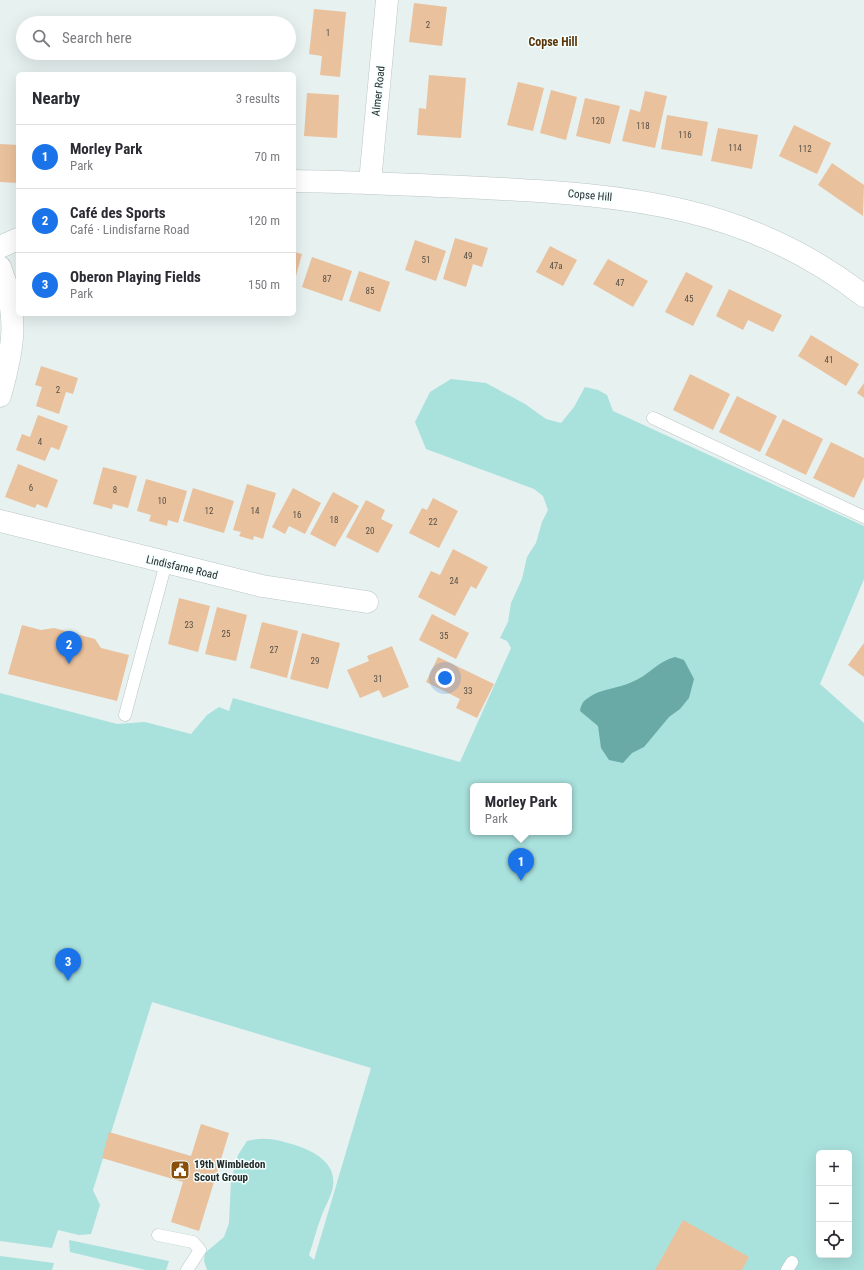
<!DOCTYPE html>
<html lang="en">
<head>
<meta charset="utf-8">
<style>
  body { margin:0; font-family:"Roboto Condensed",sans-serif; background:#f2f2f3; color:#2b2b33 }
  .controls { position:absolute; right:12px; bottom:12px; display:grid; overflow:hidden; border-radius:6px; box-shadow:0 4px 16px #0002 }
  .controls button { width:36px; height:36px; display:grid; place-items:center; padding:0; border:0; border-bottom:1px solid #e1e1e2; background:#fff; color:#2b2b33; font:20px sans-serif }
  .you { position:absolute; left:445px; top:678px; width:14px; height:14px; margin:-10px; border:3px solid #fff; border-radius:50%; background:#1a73e8; box-shadow:0 0 0 6px #1a73e833 }
  .badge { display:grid; place-items:center; width:26px; height:26px; border-radius:50%; background:#1a73e8; color:#fff; font-size:13px; font-weight:700 }
  .pin { position:absolute; translate:-50% -33px; filter:drop-shadow(0 1px 2px #0008) }
  .pin::after { content:''; position:absolute; top:21px; width:14px; height:12px; background:inherit; clip-path:polygon(0 0,100% 0,50% 100%) }
  .popup { position:absolute; left:470px; top:783px; width:102px; height:52px; box-sizing:border-box; display:grid; place-content:center; border-radius:6px; background:#fff; filter:drop-shadow(0 1px 3px #0005); font-size:13px; white-space:nowrap; color:#7c7c81 }
  .popup b { font-size:15px; color:#2b2b33 }
  .popup::after { content:''; position:absolute; left:50%; top:100%; margin-left:-8px; border:8px solid transparent; border-top-color:#fff }
  .list { margin:0; padding:0; list-style:none }
  h2 { display:flex; justify-content:space-between; align-items:center; height:52px; margin:0; padding:0 16px; font-size:17px }
  h2 small { font-size:13px; font-weight:400; color:#7c7c81 }
  .list li { display:grid; grid-template-columns:26px 1fr auto; gap:12px; align-items:center; box-sizing:border-box; height:64px; padding:0 16px; border-top:1px solid #e1e1e2 }
  .list b { display:block; font-size:15px; white-space:nowrap }
  .list p { margin:0; font-size:13px; white-space:nowrap; color:#7c7c81 }
  .list em { font-size:13px; font-style:normal; color:#7c7c81 }
  .icon { flex:none; width:22px; height:22px; fill:none; stroke:currentColor; stroke-width:2; stroke-linecap:round; stroke-linejoin:round }
  .map { position:relative; flex:none; width:864px; height:1270px; overflow:hidden }
  .search { position:absolute; background:#fff; box-shadow:0 4px 16px #0002; left:16px; top:16px; width:280px; height:44px; display:flex; align-items:center; gap:10px; box-sizing:border-box; padding:0 14px; border-radius:22px; color:#7c7c81; font-size:15px }
  .panel { position:absolute; background:#fff; box-shadow:0 4px 16px #0002; left:16px; top:72px; width:280px; height:244px; border-radius:6px }
  .map>svg:first-child { display:block }
  .green { fill:#a9e1dd; fill-rule:evenodd }
  .water { fill:#69aaa6 }
  .building { fill:#eac19d }
  .lines { fill:none; stroke-linecap:round; stroke-linejoin:round }
  .service-casing { stroke:#bbc6c5; stroke-width:13 }
  .minor-casing { stroke:#bbc6c5; stroke-width:23 }
  .tertiary-casing { stroke:#bbc6c5; stroke-width:23 }
  .service { stroke:#fff; stroke-width:12 }
  .minor { stroke:#fff; stroke-width:22 }
  .tertiary { stroke:#fff; stroke-width:22 }
  .labels { text-anchor:middle; stroke-width:3; stroke-linejoin:round; paint-order:stroke }
  .number-label { font-size:9px; fill:#565046 }
  .street-label { font-size:11px; fill:#252a29; stroke:#f3fffe }
  .poi-label { font-size:11px; font-weight:bold; fill:#252a29; stroke:#f3fffe; text-anchor:start }
  .neighbourhood-label { font-size:12px; font-weight:bold; fill:#5b3305; stroke:#f3fffe }
</style>
</head>
<body>
<div class="map">
<svg width="864" height="1270" viewBox="0 0 864 1270">
  <rect width="100%" height="100%" fill="#e6f1f0"/>
  <path class="green" d="M 451,379 L 486,383 L 525,404 L 546,419 L 561,423 L 574,407 L 585,387 L 598,390 L 607,395 L 613,411 L 864,526 L 864,579 L 820,684 L 864,723 L 864,1270 L 207,1270 L 204,1261 L 205,1253 L 224,1237 L 229,1223 L 231,1180 L 238,1155 L 247,1141 C 266,1136 279,1140 298,1146 C 318,1153 339,1166 332,1191 C 329,1201 323,1210 320,1220 C 316,1231 313,1243 309,1255 L 314,1260 L 371,1068 L 152,1002 L 93,1190 L 100,1205 L 91,1234 L 79,1235 L 58,1230 L 52,1248 L 0,1241 L 0,693 L 117,724 L 145,722 L 191,734 L 207,715 L 219,707 L 229,711 L 233,698 L 460,762 L 511,648 L 507,641 L 500,638 L 508,622 L 511,603 L 522,579 L 527,557 L 536,543 L 542,522 L 548,510 L 543,496 L 534,489 L 426,449 L 415,422 L 430,392 ZM 473,786 L 569,786 L 569,832 L 473,832 ZM 819,1153 L 849,1153 L 849,1255 L 819,1255 Z
    M 69,1240 L 169,1261 L 166,1270 L 146,1270 L 70,1252 Z
    M 0,1256 L 54,1263 L 52,1270 L 0,1270 Z"/>
  <path class="water" d="M 675,657 L 684,660 L 694,679 L 689,698 L 680,709 L 669,717 L 644,747 L 632,753 L 623,763 L 609,760 L 601,748 L 598,726 L 580,711 C 581,705 583,701 588,698 C 601,688 618,689 632,682 C 648,676 658,661 675,657 Z"/>
  <path class="building" d="M 414,3 L 447,7 L 442,46 L 409,42 Z
    M 314,9 L 346,12 L 340,77 L 320,75 L 322,56 L 309,54 Z
    M 429,75 L 466,78 L 461,138 L 417,135 L 419,108 L 426,109 Z
    M 518,82 L 544,88 L 533,131 L 507,125 Z
    M 551,90 L 577,97 L 566,140 L 540,133 Z
    M 645,91 L 667,96 L 655,148 L 622,141 L 630,109 L 640,112 Z
    M 307,93 L 339,95 L 337,138 L 304,136 Z
    M 585,98 L 620,106 L 610,144 L 576,136 Z
    M 667,115 L 708,122 L 702,156 L 661,149 Z
    M 794,125 L 831,143 L 817,174 L 779,156 Z
    M 718,128 L 758,135 L 752,169 L 711,161 Z
    M 0,144 L 18,145 L 18,183 L 0,182 Z
    M 832,163 L 864,185 L 863,216 L 818,185 Z
    M 455,238 L 488,248 L 482,267 L 473,264 L 466,287 L 443,279 Z
    M 415,240 L 446,251 L 436,281 L 405,270 Z
    M 550,246 L 577,260 L 563,286 L 536,272 Z
    M 294,252 L 302,254 L 294,283 Z
    M 312,257 L 352,271 L 342,301 L 302,287 Z
    M 608,259 L 648,281 L 633,307 L 593,284 Z
    M 359,271 L 390,282 L 380,312 L 349,301 Z
    M 686,272 L 713,286 L 693,326 L 665,312 Z
    M 729,289 L 782,315 L 773,332 L 748,320 L 743,330 L 716,316 Z
    M 811,335 L 859,364 L 846,386 L 798,356 Z
    M 41,366 L 78,378 L 73,394 L 66,392 L 59,414 L 36,406 L 42,387 L 35,385 Z
    M 690,374 L 730,394 L 713,430 L 673,410 Z
    M 864,383 L 864,398 L 857,393 Z
    M 737,396 L 777,416 L 760,452 L 719,432 Z
    M 38,415 L 68,426 L 59,450 L 51,447 L 45,461 L 16,450 L 22,434 L 30,437 Z
    M 783,419 L 823,439 L 806,475 L 765,455 Z
    M 831,442 L 864,458 L 864,477 L 854,498 L 813,478 Z
    M 18,464 L 58,480 L 47,508 L 37,504 L 35,508 L 5,497 Z
    M 103,467 L 137,476 L 128,508 L 113,504 L 112,509 L 93,504 Z
    M 146,479 L 187,491 L 178,523 L 168,520 L 167,526 L 149,521 L 151,515 L 137,511 Z
    M 247,484 L 276,493 L 263,539 L 254,536 L 253,540 L 239,536 L 241,532 L 233,530 Z
    M 193,488 L 234,501 L 224,533 L 183,521 Z
    M 293,488 L 321,503 L 305,534 L 289,526 L 285,534 L 272,527 Z
    M 333,492 L 359,506 L 335,547 L 310,534 Z
    M 433,498 L 458,511 L 439,548 L 409,533 L 422,508 L 427,510 Z
    M 366,500 L 385,510 L 381,519 L 393,525 L 378,553 L 346,537 Z
    M 453,549 L 488,567 L 476,589 L 471,586 L 455,616 L 418,597 L 431,571 L 440,575 Z
    M 179,598 L 210,606 L 198,652 L 168,644 Z
    M 217,607 L 247,615 L 236,661 L 205,654 Z
    M 432,614 L 469,633 L 456,659 L 419,640 Z
    M 262,622 L 298,631 L 287,678 L 250,668 Z
    M 22,625 L 41,630 L 54,628 L 95,639 L 101,648 L 129,655 L 117,701 L 8,674 Z
    M 302,633 L 340,643 L 328,689 L 290,679 Z
    M 864,643 L 864,677 L 848,665 Z
    M 392,646 L 409,687 L 383,698 L 379,690 L 360,698 L 347,670 L 369,661 L 367,656 Z
    M 438,657 L 494,684 L 477,718 L 456,708 L 460,699 L 426,682 Z
    M 201,1124 L 229,1133 L 199,1231 L 171,1222 L 183,1182 L 102,1158 L 109,1132 L 191,1156 Z
    M 683,1220 L 749,1257 L 742,1270 L 655,1270 Z"/>
  <g class="lines">
    <defs>
      <path id="service" d="M 653,418 L 864,517
        M 125,715 L 166,563
        M 158,1235 L 193,1242 L 200,1250 L 187,1270
        M 787,1270 L 792,1262"/>
      <path id="minor" d="M 370,182 L 387,0
        M 0,267 C 19,316 14,346 0,396
        M 0,521 L 262,586 L 367,602"/>
      <path id="tertiary" d="M 294,181 C 358,182 421,185 484,188 C 626,195 748,205 864,296
        M 0,247 L 18,239"/>
    </defs>
    <use href="#service" class="service-casing"/>
    <use href="#minor" class="minor-casing"/>
    <use href="#tertiary" class="tertiary-casing"/>
    <use href="#service" class="service"/>
    <use href="#minor" class="minor"/>
    <use href="#tertiary" class="tertiary"/>
  </g>
  <defs>
    <symbol id="civic-square" viewBox="-11 -11 22 22"><rect x="-9" y="-9" width="18" height="18" rx="4" fill="#8a4f09" stroke="#f3fffe"/><path d="M-.6-6.5H3V-4.5H.6V-3L4-1V1h2V6H-6V1h2V-1L-.6-3ZM-1.2 2.5V6h2.4V2.5Z" fill="#fff"/></symbol>
  </defs>
  <g fill-rule="evenodd">
    <use href="#civic-square" x="169" y="1159" width="22" height="22"/>
  </g>
  <g class="labels">
    <g class="number-label">
      <text x="428" y="28">2</text>
      <text x="328" y="36">1</text>
      <text x="598" y="124">120</text>
      <text x="643" y="129">118</text>
      <text x="685" y="138">116</text>
      <text x="735" y="151">114</text>
      <text x="805" y="152">112</text>
      <text x="468" y="259">49</text>
      <text x="426" y="263">51</text>
      <text x="556" y="269">47a</text>
      <text x="327" y="282">87</text>
      <text x="620" y="286">47</text>
      <text x="370" y="294">85</text>
      <text x="689" y="302">45</text>
      <text x="829" y="363">41</text>
      <text x="58" y="393">2</text>
      <text x="40" y="445">4</text>
      <text x="31" y="491">6</text>
      <text x="115" y="493">8</text>
      <text x="162" y="504">10</text>
      <text x="209" y="514">12</text>
      <text x="255" y="514">14</text>
      <text x="297" y="518">16</text>
      <text x="334" y="523">18</text>
      <text x="433" y="525">22</text>
      <text x="370" y="534">20</text>
      <text x="454" y="584">24</text>
      <text x="189" y="628">23</text>
      <text x="226" y="637">25</text>
      <text x="444" y="639">35</text>
      <text x="274" y="653">27</text>
      <text x="315" y="664">29</text>
      <text x="378" y="682">31</text>
      <text x="468" y="694">33</text>
    </g>
    <g class="street-label">
      <text transform="translate(378 91) rotate(-84)" y="4">Almer Road</text>
      <text transform="translate(590 195) rotate(5)" y="4">Copse Hill</text>
      <text transform="translate(182 567) rotate(13)" y="4">Lindisfarne Road</text>
    </g>
    <g class="poi-label">
      <text x="194" y="1168">19th Wimbledon<tspan x="194" dy="13">Scout Group</tspan></text>
    </g>
    <g class="neighbourhood-label">
      <text x="553" y="46">Copse Hill</text>
    </g>
  </g>
</svg>
<div class="controls">
<button>+</button>
<button>−</button>
<button><svg class="icon" aria-label="locate" viewBox="0 0 24 24"><circle cx="12" cy="12" r="6"/><path d="M12 2v4M12 18v4M2 12h4M18 12h4"/></svg></button>
</div>
<div class="you"></div>
<div class="pin badge" style="left:521px;top:881px">1</div>
<div class="popup"><b>Morley Park</b>Park</div>
<div class="pin badge" style="left:69px;top:664px">2</div>
<div class="pin badge" style="left:68px;top:981px">3</div>
<div class="search"><svg class="icon" aria-label="search" viewBox="0 0 24 24"><circle cx="10" cy="10" r="6"/><path d="M15 15l6 6"/></svg>Search here</div>
<section class="panel">
<h2>Nearby<small>3 results</small></h2>
<ul class="list">
<li><span class="badge">1</span><div><b>Morley Park</b><p>Park</p></div><em>70 m</em></li>
<li><span class="badge">2</span><div><b>Café des Sports</b><p>Café · Lindisfarne Road</p></div><em>120 m</em></li>
<li><span class="badge">3</span><div><b>Oberon Playing Fields</b><p>Park</p></div><em>150 m</em></li>
</ul>
</section>
</div>
</body>
</html>
